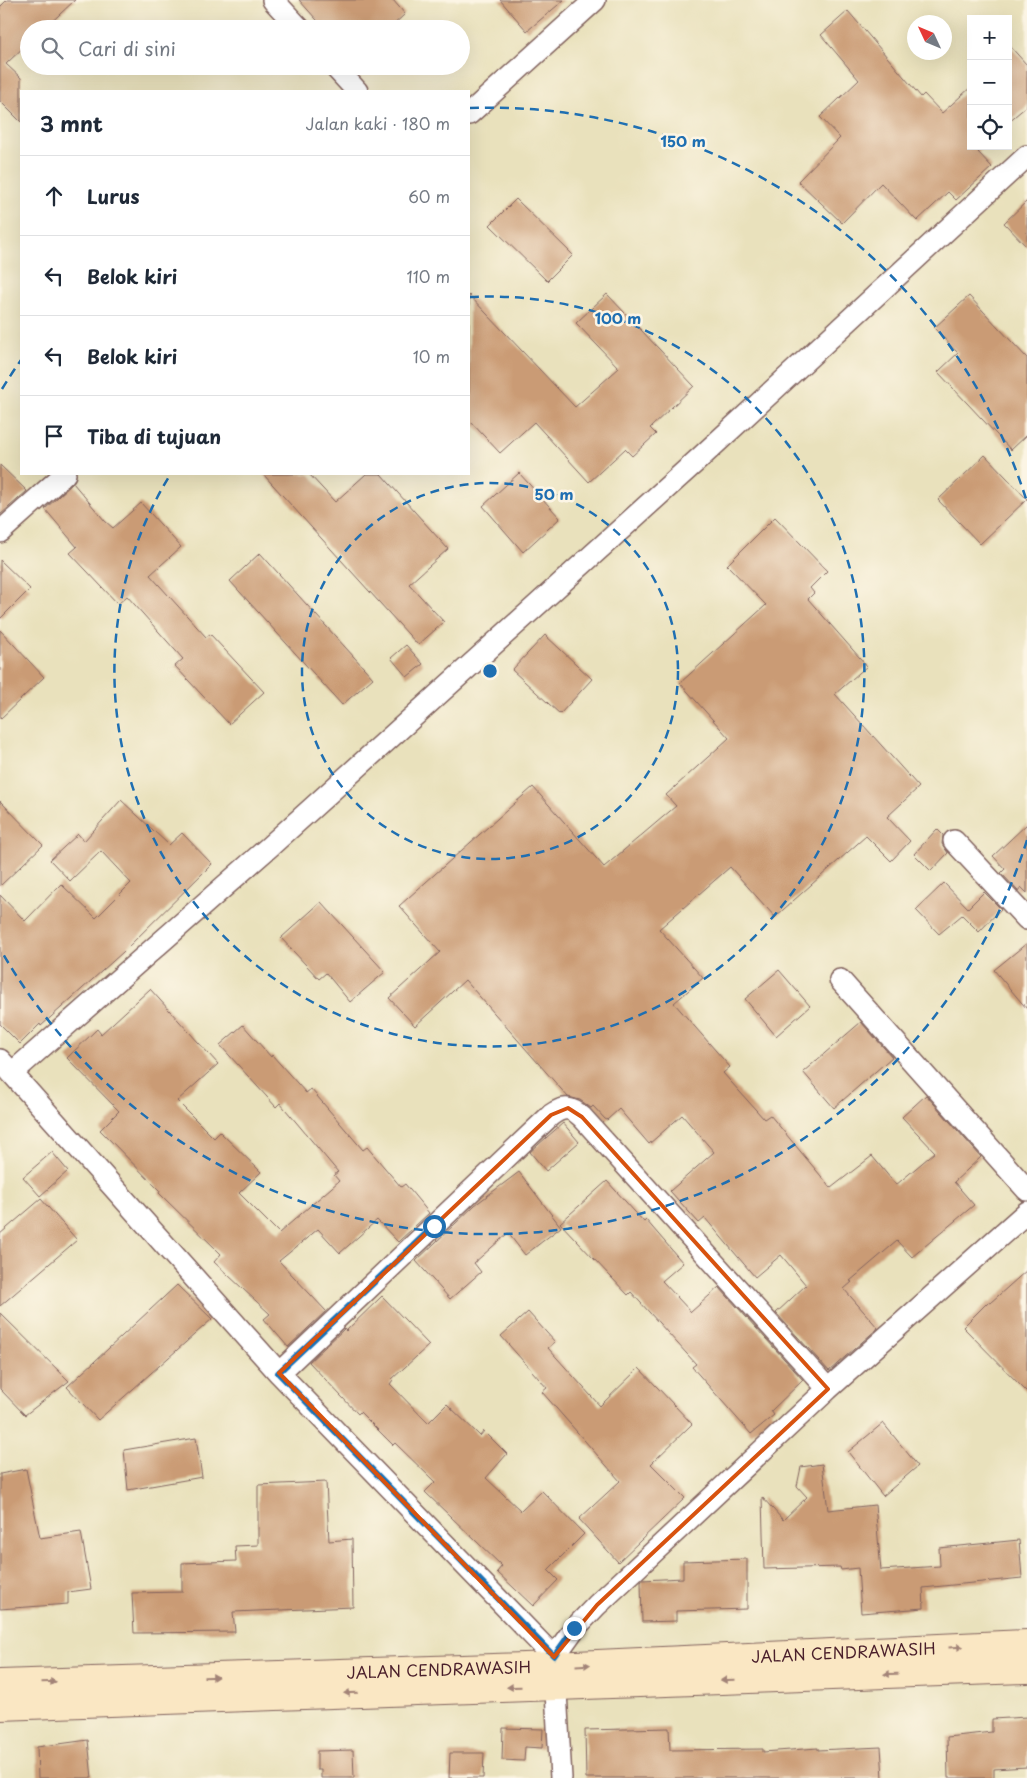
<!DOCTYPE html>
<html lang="id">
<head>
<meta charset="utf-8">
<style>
  body { margin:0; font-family:"Playpen Sans",sans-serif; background:#f2f2f3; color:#1f2937 }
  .controls { position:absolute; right:15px; top:15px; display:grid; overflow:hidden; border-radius:0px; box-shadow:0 5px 20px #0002 }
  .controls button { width:45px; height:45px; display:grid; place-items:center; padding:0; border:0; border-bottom:1px solid #e0e1e3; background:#fff; color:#1f2937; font:25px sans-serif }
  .compass { position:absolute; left:907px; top:15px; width:45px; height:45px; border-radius:50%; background:#fff; box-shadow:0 5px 20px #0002; rotate:314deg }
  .stop { position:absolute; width:15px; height:15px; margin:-11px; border:4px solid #1f6fb2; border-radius:50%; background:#fff }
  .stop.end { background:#1f6fb2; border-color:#fff; box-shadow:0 1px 5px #0008 }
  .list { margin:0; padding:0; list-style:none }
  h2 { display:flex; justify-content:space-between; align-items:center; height:65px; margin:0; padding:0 20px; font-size:21px }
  h2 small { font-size:16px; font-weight:400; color:#747a83 }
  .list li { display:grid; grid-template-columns:32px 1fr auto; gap:15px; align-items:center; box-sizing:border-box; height:80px; padding:0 20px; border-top:1px solid #e0e1e3 }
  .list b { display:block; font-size:19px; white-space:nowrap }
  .list em { font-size:16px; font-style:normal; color:#747a83 }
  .icon { flex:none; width:28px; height:28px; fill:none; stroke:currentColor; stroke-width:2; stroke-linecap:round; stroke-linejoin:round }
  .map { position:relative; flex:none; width:1027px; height:1778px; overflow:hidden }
  .search { position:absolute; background:#fff; box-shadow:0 5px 20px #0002; left:20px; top:20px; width:450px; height:55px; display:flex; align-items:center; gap:12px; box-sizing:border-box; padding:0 18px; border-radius:28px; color:#747a83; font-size:19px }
  .panel { position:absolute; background:#fff; box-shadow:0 5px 20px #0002; left:20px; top:90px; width:450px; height:385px; border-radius:0px }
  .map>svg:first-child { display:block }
  .building { fill:#ca9b75 }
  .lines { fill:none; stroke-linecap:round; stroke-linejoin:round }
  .minor-casing { stroke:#82635e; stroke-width:24 }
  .secondary-casing { stroke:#82635e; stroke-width:30 }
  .minor { stroke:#fff; stroke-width:21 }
  .secondary { stroke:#fae7c3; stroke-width:28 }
  .oneway { fill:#a28377 }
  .route { stroke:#1f6fb2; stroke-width:6 }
  .marked { fill:none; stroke:#d8530f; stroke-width:4; stroke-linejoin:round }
  .ring { fill:none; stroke:#1f6fb2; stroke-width:2.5; stroke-dasharray:9 6 }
  .labels { text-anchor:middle; stroke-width:5; stroke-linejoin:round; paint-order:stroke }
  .street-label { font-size:16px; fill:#4a1f2b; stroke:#fcf5e5 }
  .centre { fill:#1f6fb2; stroke:#fcf5e5; stroke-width:2.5 }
  .ring-label { font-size:15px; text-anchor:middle; font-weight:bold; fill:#1f6fb2; stroke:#fcf5e5; stroke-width:5; stroke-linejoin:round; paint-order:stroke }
</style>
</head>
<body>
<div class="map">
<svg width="1027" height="1778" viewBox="0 0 1027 1778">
  <rect width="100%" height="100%" fill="#fcf5e5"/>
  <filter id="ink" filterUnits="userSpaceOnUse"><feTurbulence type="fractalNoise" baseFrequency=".02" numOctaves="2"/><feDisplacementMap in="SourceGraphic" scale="10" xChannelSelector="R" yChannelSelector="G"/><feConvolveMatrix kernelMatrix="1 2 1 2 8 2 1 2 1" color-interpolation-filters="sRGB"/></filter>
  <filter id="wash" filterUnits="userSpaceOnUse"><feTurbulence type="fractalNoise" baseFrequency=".0096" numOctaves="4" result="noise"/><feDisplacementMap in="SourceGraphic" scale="20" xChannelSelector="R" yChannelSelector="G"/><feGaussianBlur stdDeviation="1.12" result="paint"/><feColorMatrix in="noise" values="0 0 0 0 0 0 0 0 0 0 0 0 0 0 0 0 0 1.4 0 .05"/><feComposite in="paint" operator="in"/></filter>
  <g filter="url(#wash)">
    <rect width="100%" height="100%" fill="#e9e1bc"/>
    <g id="blocks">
      <path class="building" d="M 7,0 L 75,0 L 44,29 L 29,29 L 29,42 L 6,64 L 21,78 L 21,122 L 0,101 L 0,7 Z
        M 299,0 L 393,0 L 405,14 L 389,29 L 325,29 Z
        M 500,0 L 564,0 L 527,31 Z
        M 848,11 L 921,97 L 924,94 L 942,113 L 971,87 L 971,146 L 984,146 L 978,152 L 992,167 L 956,200 L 948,192 L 917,221 L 881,183 L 842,223 L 798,181 L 840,138 L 820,117 L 859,80 L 821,35 Z
        M 1008,44 L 1027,65 L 1027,106 L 1008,122 Z
        M 516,199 L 573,255 L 547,281 L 490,225 Z
        M 1027,201 L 1027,247 L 1004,223 Z
        M 607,294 L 694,386 L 650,428 L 656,434 L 632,456 L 625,449 L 589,482 L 534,422 L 500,453 L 469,420 L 469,295 L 575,407 L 619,368 L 576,323 Z
        M 969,296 L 1027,358 L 1027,435 L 1011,450 L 938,372 L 958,353 L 934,328 Z
        M 985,455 L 1027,499 L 980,544 L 938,500 Z
        M 0,465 L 27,491 L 0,515 Z
        M 519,473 L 560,518 L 523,552 L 483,506 Z
        M 263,474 L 309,474 L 335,502 L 366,474 L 381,474 L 448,549 L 409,584 L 444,622 L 418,645 Z
        M 73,483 L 105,521 L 113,528 L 141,503 L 181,547 L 150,575 L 206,637 L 210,634 L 264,692 L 229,724 L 175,666 L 183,659 L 127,596 L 118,604 L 70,553 L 77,547 L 45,509 Z
        M 775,517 L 827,571 L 810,588 L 814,593 L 808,599 L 867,666 L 835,694 L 919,787 L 887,817 L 910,841 L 891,861 L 866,836 L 775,917 L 730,867 L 659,929 L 703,978 L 674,1003 L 730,1067 L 723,1073 L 764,1119 L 770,1115 L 831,1188 L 872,1156 L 896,1185 L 935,1152 L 902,1117 L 926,1095 L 981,1157 L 954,1182 L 974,1205 L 912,1257 L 897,1241 L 850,1281 L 852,1282 L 844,1289 L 878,1328 L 829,1371 L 776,1313 L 806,1285 L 781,1255 L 755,1277 L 705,1218 L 699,1223 L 670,1191 L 714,1152 L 682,1115 L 649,1144 L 619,1109 L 607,1120 L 605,1119 L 593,1106 L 591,1108 L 580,1100 L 568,1097 L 465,980 L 415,1026 L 389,998 L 440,952 L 399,906 L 533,787 L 604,867 L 676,806 L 666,795 L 729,738 L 680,683 L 766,605 L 727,565 Z
        M 260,553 L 373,678 L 342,705 L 230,581 Z
        M 0,560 L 30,589 L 0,619 Z
        M 0,630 L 44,677 L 0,719 Z
        M 545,635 L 592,679 L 560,714 L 512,670 Z
        M 406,645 L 423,664 L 407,677 L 391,658 Z
        M 121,800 L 169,845 L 182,833 L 212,864 L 123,952 L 41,1026 L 40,1024 L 20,1044 L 0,1024 L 0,895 L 25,921 L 61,884 L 96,918 L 131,883 L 101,851 L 70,881 L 50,860 L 78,834 L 84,841 Z
        M 0,801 L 43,845 L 0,886 Z
        M 1027,824 L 1027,893 L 1021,887 L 1018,891 L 1001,873 L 1005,869 L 993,856 Z
        M 937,829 L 943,835 L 942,844 L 948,853 L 931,871 L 914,854 Z
        M 944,883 L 968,908 L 984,892 L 1001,909 L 979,932 L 962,915 L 939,934 L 916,910 Z
        M 321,902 L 385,972 L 350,1002 L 326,973 L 319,979 L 281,938 Z
        M 1027,943 L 1027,1009 L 994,970 Z
        M 779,970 L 810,1006 L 776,1036 L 745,999 Z
        M 150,989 L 218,1064 L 177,1101 L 214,1138 L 220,1132 L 261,1172 L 239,1193 L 279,1233 L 339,1181 L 334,1175 L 338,1172 L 280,1103 L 276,1107 L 220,1045 L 243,1025 L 271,1057 L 272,1055 L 306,1093 L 311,1089 L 363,1150 L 367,1147 L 401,1187 L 405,1184 L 429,1213 L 398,1242 L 377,1220 L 340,1253 L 318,1229 L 279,1261 L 326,1311 L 288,1347 L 264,1319 L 270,1314 L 214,1262 L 221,1254 L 159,1193 L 160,1191 L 100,1130 L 119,1111 L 67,1058 L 97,1029 L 101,1034 Z
        M 861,1022 L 892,1057 L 834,1108 L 803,1072 Z
        M 563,1123 L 579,1142 L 546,1171 L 530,1152 Z
        M 52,1152 L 68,1171 L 40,1196 L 23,1177 Z
        M 519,1172 L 561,1227 L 525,1255 L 508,1233 L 474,1263 L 481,1272 L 450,1299 L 416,1261 L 475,1205 Z
        M 607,1181 L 644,1222 L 646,1220 L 683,1263 L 662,1281 L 691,1312 L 719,1287 L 803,1380 L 771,1411 L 774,1415 L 751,1434 L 692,1367 L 696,1364 L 631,1292 L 628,1295 L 560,1223 Z
        M 41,1199 L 77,1240 L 0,1306 L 0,1234 Z
        M 1027,1270 L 1027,1392 L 963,1327 L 988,1302 L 990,1303 Z
        M 177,1285 L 212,1319 L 98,1420 L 67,1387 Z
        M 382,1296 L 429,1345 L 392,1379 L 393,1380 L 390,1384 L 428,1423 L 447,1404 L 480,1436 L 484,1431 L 507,1454 L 486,1478 L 521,1511 L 542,1491 L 584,1534 L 548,1570 L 558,1580 L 533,1606 L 497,1572 L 502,1566 L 425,1492 L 435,1482 L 395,1443 L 393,1445 L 360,1412 L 358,1414 L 309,1362 L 344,1329 L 346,1331 Z
        M 528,1312 L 555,1342 L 548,1348 L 600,1406 L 639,1368 L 692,1424 L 651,1464 L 685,1498 L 618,1562 L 579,1519 L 620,1481 L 542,1392 L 547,1388 L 501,1336 Z
        M 0,1313 L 69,1381 L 25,1415 L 0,1389 Z
        M 883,1423 L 918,1466 L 883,1496 L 848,1452 Z
        M 196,1438 L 202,1477 L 128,1490 L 124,1450 Z
        M 822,1464 L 828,1510 L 875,1505 L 881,1570 L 940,1566 L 939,1548 L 1019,1540 L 1022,1578 L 923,1588 L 924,1608 L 861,1613 L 858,1568 L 841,1570 L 840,1567 L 764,1569 L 762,1497 L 783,1520 L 807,1497 L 797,1486 L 801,1467 Z
        M 26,1469 L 40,1538 L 81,1532 L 91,1589 L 68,1592 L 68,1604 L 0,1609 L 0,1474 Z
        M 326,1482 L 329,1541 L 352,1539 L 353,1607 L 233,1612 L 235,1632 L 134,1633 L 132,1593 L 182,1592 L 182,1563 L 236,1561 L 235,1546 L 258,1545 L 258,1485 Z
        M 747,1559 L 747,1609 L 676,1611 L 676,1621 L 642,1622 L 641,1581 L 642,1580 L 683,1578 L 683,1561 Z
        M 1027,1717 L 1027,1767 L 994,1769 L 994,1778 L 948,1778 L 947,1737 L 992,1732 L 992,1719 Z
        M 503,1728 L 543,1729 L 542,1748 L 525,1747 L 524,1761 L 502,1760 Z
        M 669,1728 L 670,1750 L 763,1749 L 763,1752 L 818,1748 L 818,1750 L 881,1747 L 883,1778 L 586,1778 L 585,1730 Z
        M 88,1740 L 92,1778 L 38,1778 L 37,1747 Z
        M 353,1750 L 354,1778 L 321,1778 L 321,1770 L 317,1770 L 317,1751 Z
        M 450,1753 L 484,1753 L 483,1778 L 449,1778 Z"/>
    </g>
  </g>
  <g filter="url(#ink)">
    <use href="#blocks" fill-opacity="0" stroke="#82635e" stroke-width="1"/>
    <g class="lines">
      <defs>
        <path id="minor" d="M 273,0 L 300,29
          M 334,66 L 357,91
          M 469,114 L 595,0
          M 0,532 L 65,474
          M 954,841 L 1027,919
          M 840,980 L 1027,1190
          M 0,1060 L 279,1373 L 554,1657
          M 12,1073 L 268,848 L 702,456 L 1027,156
          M 279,1373 L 551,1115 C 564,1106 571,1107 582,1117 L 828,1389
          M 561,1778 L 554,1657 L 574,1629 L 597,1605 L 828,1389 L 1027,1212"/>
        <g id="secondary">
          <path id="s1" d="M 0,1684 L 554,1666 L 1027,1644"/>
          <path d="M 0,1706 L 1027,1669"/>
        </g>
      </defs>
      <use href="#minor" class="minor-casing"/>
      <use href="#secondary" class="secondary-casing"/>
      <use href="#minor" class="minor"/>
      <use href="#secondary" class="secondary"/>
    </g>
    <defs><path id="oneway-solid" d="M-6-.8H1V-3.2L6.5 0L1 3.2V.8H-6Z" transform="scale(1.25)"/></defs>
    <g class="oneway">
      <use href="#oneway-solid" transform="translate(956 1647) rotate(-3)"/>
      <use href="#oneway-solid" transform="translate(583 1665) rotate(-3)"/>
      <use href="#oneway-solid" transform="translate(891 1674) rotate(178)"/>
      <use href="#oneway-solid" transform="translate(211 1677) rotate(-2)"/>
      <use href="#oneway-solid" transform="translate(728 1680) rotate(178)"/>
      <use href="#oneway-solid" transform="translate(49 1682) rotate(-2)"/>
      <use href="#oneway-solid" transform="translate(514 1687) rotate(178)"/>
      <use href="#oneway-solid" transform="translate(351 1693) rotate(178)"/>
    </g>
  </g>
  <g class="lines" filter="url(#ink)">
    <path class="route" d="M 434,1226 L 278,1373 L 554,1656 L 574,1628"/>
  </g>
  <path class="marked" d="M 568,1108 L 582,1117 L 828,1389 L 597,1605 L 554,1657 L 279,1373 L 551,1115 Z"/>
  <g class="ring">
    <circle cx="490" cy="671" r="188"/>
    <path d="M470 297A375 375 0 1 1 170 475"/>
    <path d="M1027 840A563 563 0 0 1 2 952M2 389A563 563 0 0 1 21 360M470 108A563 563 0 0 1 1027 502"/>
  </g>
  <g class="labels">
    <g class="street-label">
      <text dy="6" stroke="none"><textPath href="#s1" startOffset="844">JALAN CENDRAWASIH</textPath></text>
      <text dy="6" stroke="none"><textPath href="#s1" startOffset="439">JALAN CENDRAWASIH</textPath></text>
    </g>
  </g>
  <circle cx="490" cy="671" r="8" class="centre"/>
  <g class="ring-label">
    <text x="683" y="147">150 m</text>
    <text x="618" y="324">100 m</text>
    <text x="554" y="500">50 m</text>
  </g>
</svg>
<div class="controls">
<button>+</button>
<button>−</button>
<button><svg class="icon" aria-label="locate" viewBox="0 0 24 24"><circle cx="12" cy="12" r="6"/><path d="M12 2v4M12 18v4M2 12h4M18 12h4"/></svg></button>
</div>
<svg class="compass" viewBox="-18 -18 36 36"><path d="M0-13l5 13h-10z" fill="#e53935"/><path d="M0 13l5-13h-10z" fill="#747a83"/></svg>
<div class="stop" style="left:434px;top:1226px"></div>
<div class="stop end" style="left:574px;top:1628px"></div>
<div class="search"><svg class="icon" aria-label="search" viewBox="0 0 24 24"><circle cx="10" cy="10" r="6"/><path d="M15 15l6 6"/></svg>Cari di sini</div>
<section class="panel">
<h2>3 mnt<small>Jalan kaki · 180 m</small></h2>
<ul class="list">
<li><svg class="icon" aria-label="ahead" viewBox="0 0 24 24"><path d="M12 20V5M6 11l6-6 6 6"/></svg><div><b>Lurus</b></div><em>60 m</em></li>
<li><svg class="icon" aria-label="left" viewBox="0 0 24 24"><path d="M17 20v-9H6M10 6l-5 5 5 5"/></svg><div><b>Belok kiri</b></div><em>110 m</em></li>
<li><svg class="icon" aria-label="left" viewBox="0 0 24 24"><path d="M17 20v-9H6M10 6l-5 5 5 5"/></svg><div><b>Belok kiri</b></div><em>10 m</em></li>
<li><svg class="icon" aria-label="arrive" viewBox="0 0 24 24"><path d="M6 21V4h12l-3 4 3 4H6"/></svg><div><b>Tiba di tujuan</b></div></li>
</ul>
</section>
</div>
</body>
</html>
